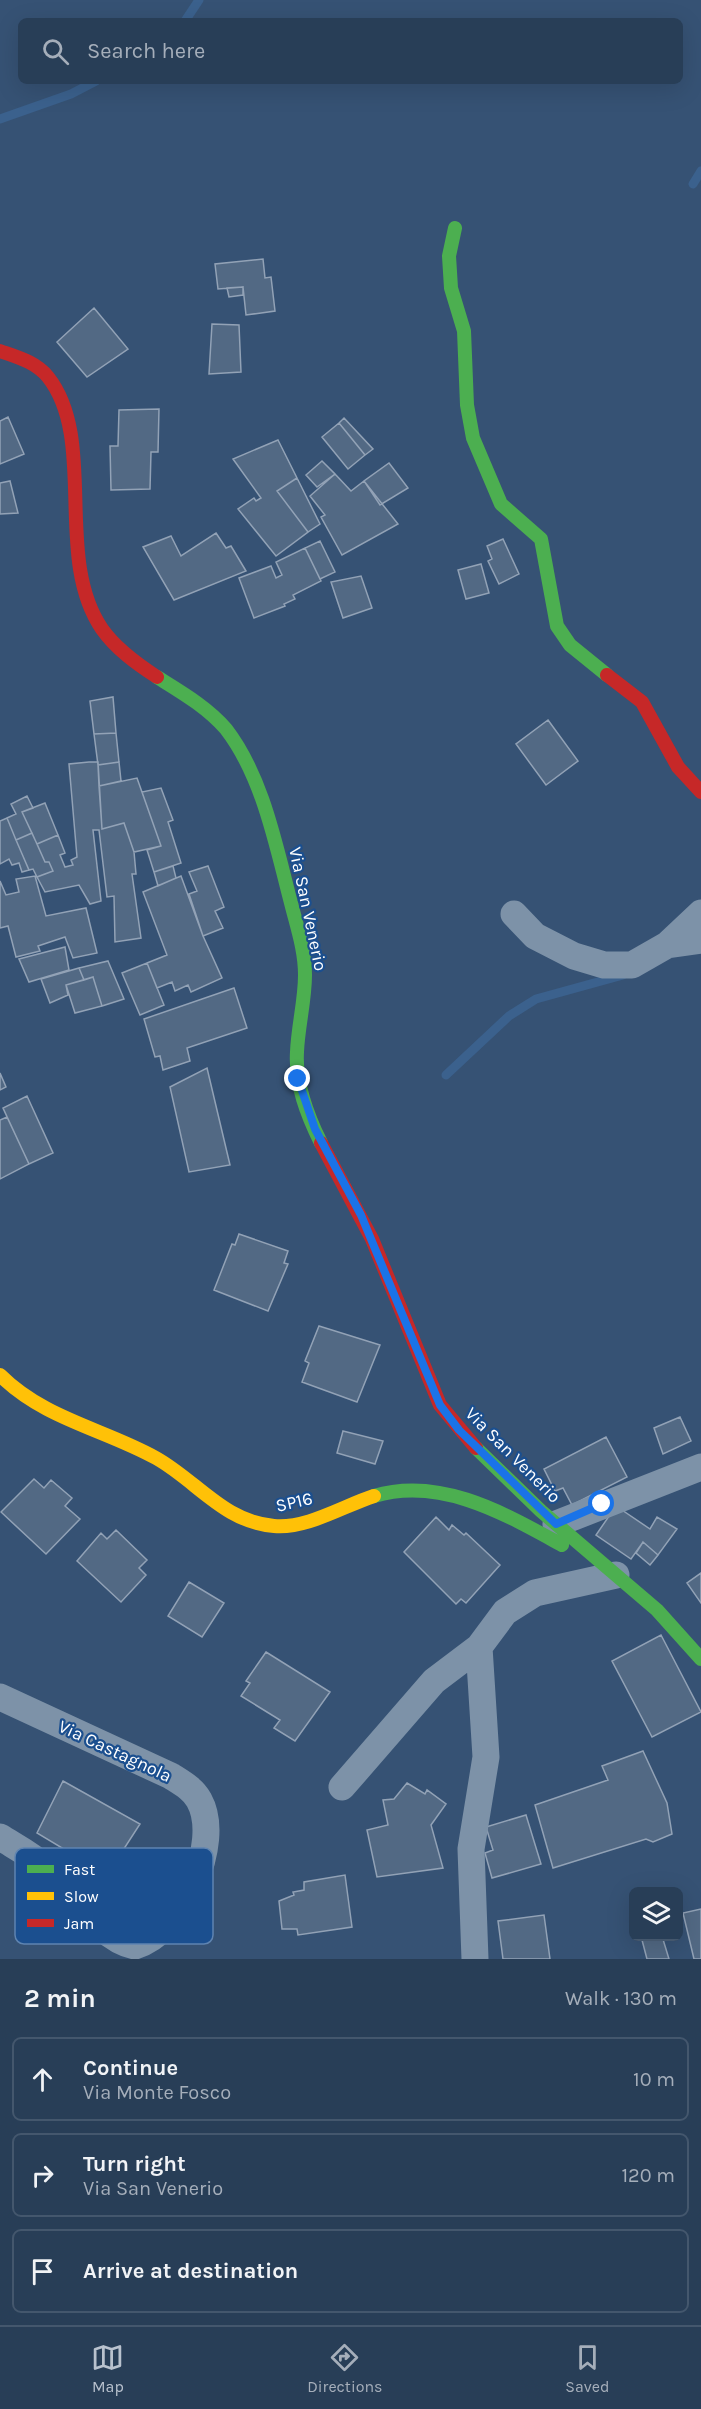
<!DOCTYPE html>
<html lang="en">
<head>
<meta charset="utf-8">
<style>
  body { margin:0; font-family:Karla,sans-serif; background:#344961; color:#f1f3f6 }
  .controls { position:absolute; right:18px; bottom:18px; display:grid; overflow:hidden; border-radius:9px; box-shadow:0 6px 24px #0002 }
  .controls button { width:54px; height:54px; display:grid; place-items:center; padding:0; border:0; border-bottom:2px solid #44576d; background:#283e57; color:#f1f3f6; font:30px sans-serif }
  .stop { position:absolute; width:18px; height:18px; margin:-14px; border:4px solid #1a73e8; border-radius:50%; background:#fff }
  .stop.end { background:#1a73e8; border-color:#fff; box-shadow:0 2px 6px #0008 }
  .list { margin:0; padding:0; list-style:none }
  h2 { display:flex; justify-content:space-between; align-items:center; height:78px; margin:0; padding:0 24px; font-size:26px }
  h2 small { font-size:20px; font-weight:400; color:#a5aeba }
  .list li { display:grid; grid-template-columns:39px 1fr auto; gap:18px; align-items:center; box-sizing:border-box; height:84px; margin:0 12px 12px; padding:0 12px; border:2px solid #44576d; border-radius:9px }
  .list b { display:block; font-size:22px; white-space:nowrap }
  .list p { margin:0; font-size:20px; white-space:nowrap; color:#a5aeba }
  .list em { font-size:20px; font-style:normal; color:#a5aeba }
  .icon { flex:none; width:33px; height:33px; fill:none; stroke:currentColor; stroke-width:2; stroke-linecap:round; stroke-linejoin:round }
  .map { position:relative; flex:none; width:701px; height:1959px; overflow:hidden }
  .search { position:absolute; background:#283e57; box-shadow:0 6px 24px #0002; left:18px; right:18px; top:18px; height:66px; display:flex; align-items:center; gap:15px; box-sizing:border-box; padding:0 21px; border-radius:9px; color:#a5aeba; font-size:22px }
  .sheet { height:366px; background:#283e57 }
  nav { display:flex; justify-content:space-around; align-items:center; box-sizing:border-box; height:84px; border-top:2px solid #44576d; background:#283e57; font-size:16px; color:#a5aeba }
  nav a { display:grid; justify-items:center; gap:3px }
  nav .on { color:#b9c2ce }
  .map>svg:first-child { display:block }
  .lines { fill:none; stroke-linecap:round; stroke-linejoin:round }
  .stream { stroke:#3b618d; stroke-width:9 }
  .building { fill:#526984; stroke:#92a2b6; stroke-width:1.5 }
  .street { stroke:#7d92a8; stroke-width:27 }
  .fast { stroke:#4caf50; stroke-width:14 }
  .slow { stroke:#ffc107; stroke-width:14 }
  .jam { stroke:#c62828; stroke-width:14 }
  .route { stroke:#1a73e8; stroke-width:8 }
  .labels { text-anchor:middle; stroke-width:4.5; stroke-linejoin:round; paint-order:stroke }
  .street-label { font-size:18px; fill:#fff; stroke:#1b4f8f }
  .key { fill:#1b4f8f; stroke:#5f84b1; stroke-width:1.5 }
  .key-label { font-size:16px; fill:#fff }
</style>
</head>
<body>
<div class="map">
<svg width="701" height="1959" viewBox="0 0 701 1959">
  <rect width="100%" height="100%" fill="#365274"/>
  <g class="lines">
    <path class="stream" d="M 185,21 L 199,0
      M 0,119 L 71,94 L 96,81
      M 693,184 L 701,171
      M 446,1075 L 509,1016 L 536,999 L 623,975"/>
  </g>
  <path class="building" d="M 263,259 L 265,278 L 271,277 L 275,311 L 246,315 L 243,287 L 218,289 L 215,264 Z
    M 243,287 L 243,295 L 229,297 L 227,288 Z
    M 94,308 L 128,349 L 87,377 L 57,342 Z
    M 212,324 L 239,325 L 241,372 L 209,374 Z
    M 159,409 L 158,452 L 151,452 L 150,489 L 111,490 L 110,446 L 118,446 L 119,410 Z
    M 8,417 L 24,454 L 0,464 L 0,421 Z
    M 344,418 L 373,449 L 365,455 L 339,423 Z
    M 339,423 L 365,455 L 348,469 L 322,437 Z
    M 278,440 L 297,478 L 277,491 L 308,532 L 276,556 L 238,509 L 254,498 L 256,501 L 261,498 L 233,459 Z
    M 322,461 L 335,474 L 317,487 L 306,475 Z
    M 389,463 L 408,488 L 380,505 L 364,481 Z
    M 335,474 L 351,491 L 364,481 L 398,524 L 342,555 L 321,517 L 325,515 L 310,496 Z
    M 297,478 L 320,524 L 308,532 L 277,491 Z
    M 10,481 L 18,513 L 0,514 L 0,483 Z
    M 216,533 L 226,548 L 231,546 L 246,571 L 174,600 L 143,547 L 171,536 L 181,556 Z
    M 503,539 L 519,574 L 499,584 L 488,561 L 492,559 L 487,546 Z
    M 320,541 L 335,572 L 320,579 L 305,548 Z
    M 305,548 L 321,581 L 293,595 L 295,599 L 284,604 L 285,606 L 254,618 L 239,578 L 271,566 L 276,578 L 282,575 L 276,562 Z
    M 481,564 L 489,593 L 466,599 L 458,570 Z
    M 361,576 L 372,608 L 343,618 L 331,582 Z
    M 113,697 L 116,733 L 94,734 L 90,701 Z
    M 548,720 L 578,761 L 546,785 L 516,744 Z
    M 116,733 L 119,762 L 98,765 L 94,734 Z
    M 89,762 L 98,762 L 102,829 L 124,823 L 134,852 L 136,874 L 132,874 L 141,938 L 115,942 L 114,896 L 107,897 L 99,830 L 93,830 L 101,901 L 90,904 L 79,885 L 45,892 L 37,877 L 53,871 L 49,862 L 45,862 L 37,844 L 58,835 L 65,853 L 60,855 L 65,867 L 73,865 L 71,860 L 77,857 L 69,764 Z
    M 119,762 L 121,781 L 99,786 L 98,765 Z
    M 137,778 L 161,846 L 134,852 L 124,823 L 102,829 L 99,786 Z
    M 161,788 L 173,820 L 168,822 L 181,863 L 154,872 L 147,850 L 161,846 L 142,792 Z
    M 27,796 L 33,808 L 22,812 L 32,833 L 16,840 L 7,818 L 16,814 L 11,804 Z
    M 45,803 L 58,835 L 37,844 L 22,812 Z
    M 7,818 L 16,840 L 29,870 L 22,872 L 19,863 L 12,865 L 9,859 L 0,864 L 0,821 Z
    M 32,833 L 45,862 L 49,862 L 53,871 L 37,877 L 33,869 L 29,870 L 16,840 Z
    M 173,866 L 176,878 L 158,886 L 154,872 Z
    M 208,866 L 224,907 L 215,911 L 223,928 L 203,936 L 189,894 L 197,891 L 189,872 Z
    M 35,876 L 46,916 L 86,908 L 97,953 L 73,958 L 65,937 L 38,946 L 40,951 L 16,957 L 8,926 L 0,928 L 0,881 L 6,895 L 19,892 L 16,879 Z
    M 181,876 L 203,936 L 222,978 L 191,992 L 188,985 L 175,991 L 172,982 L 157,988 L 147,963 L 167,955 L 143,892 Z
    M 65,947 L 69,970 L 29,982 L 19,959 Z
    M 108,961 L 124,999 L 102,1006 L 93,977 L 84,980 L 79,968 Z
    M 147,963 L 164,1005 L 140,1015 L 122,973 Z
    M 79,968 L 84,980 L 66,985 L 68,995 L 50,1003 L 41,979 Z
    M 93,977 L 102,1006 L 75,1013 L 66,985 Z
    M 234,988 L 247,1028 L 187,1048 L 190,1061 L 163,1070 L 160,1056 L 155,1057 L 144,1019 Z
    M 207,1068 L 230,1165 L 189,1172 L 170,1087 Z
    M 0,1073 L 6,1087 L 0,1090 Z
    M 27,1096 L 53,1153 L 29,1164 L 3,1108 Z
    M 7,1117 L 29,1164 L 0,1179 L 0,1120 Z
    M 239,1234 L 288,1251 L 284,1263 L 288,1264 L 268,1311 L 214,1290 L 232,1244 L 235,1245 Z
    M 319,1326 L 380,1345 L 357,1402 L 302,1382 L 309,1363 L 305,1361 Z
    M 680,1417 L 691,1441 L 663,1454 L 654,1428 Z
    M 343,1431 L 383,1441 L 375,1464 L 337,1453 Z
    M 606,1437 L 627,1477 L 572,1505 L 563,1488 L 555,1491 L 544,1469 Z
    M 34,1479 L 44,1488 L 51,1480 L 72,1498 L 65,1506 L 80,1519 L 46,1554 L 1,1512 Z
    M 616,1506 L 650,1529 L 657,1517 L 677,1529 L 658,1555 L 643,1542 L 631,1559 L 596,1535 Z
    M 436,1517 L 449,1530 L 452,1525 L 464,1535 L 466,1533 L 500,1565 L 466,1603 L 461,1599 L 456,1604 L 404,1552 Z
    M 116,1530 L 147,1560 L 139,1568 L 146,1575 L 121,1602 L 77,1561 L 101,1533 L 107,1539 Z
    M 643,1542 L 658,1555 L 650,1565 L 636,1553 Z
    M 701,1573 L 701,1603 L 687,1583 Z
    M 189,1582 L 224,1603 L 202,1637 L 168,1616 Z
    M 661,1635 L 701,1712 L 652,1737 L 612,1661 Z
    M 266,1652 L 330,1692 L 295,1741 L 274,1728 L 280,1720 L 241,1696 L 250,1683 L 246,1681 Z
    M 643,1751 L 667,1803 L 672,1834 L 653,1842 L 646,1839 L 553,1868 L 535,1805 L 608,1780 L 602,1766 Z
    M 63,1781 L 140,1824 L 107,1875 L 37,1833 Z
    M 407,1783 L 425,1794 L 427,1790 L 446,1804 L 431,1825 L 443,1868 L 377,1877 L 367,1830 L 388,1825 L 383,1800 L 394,1799 Z
    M 526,1815 L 541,1864 L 492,1878 L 485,1853 L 493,1850 L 486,1827 Z
    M 345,1875 L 352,1927 L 298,1935 L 297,1929 L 282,1929 L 279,1901 L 294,1895 L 293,1892 L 304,1890 L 304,1882 Z
    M 701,1909 L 701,1959 L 694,1959 L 683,1913 Z
    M 544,1915 L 550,1959 L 503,1959 L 498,1921 Z
    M 662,1936 L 669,1959 L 647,1959 L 642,1940 Z"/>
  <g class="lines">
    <path class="street" d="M 514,914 L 535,936 L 574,956 L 604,965 L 632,965 L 667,945 L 701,940
      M 667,945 L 701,913
      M 556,1524 L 701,1467
      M 0,1697 L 171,1776 C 182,1783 193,1789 199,1800 C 223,1843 181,1933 135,1946 C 100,1940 71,1890 46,1868 C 32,1855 16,1847 0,1837
      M 342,1787 L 434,1681 L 479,1647 L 505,1612 L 535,1593 L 616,1575
      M 475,1959 L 471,1849 L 486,1757 L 479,1647"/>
    <path class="fast" d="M 455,228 L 449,256 L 451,288 L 464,331 L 467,405 L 473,438 L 501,504 L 541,539 L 557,626 L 570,645 L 607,675
      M 157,677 C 181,692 207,707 226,729 C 263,777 276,846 291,903 C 297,927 305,950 305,975 C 305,1001 298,1026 297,1052 C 295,1084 307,1115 321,1143
      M 476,1448 L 541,1511 L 657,1610 L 701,1659
      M 374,1496 C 441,1476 505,1514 562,1545"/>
    <path class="slow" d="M 0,1375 C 44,1419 104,1429 156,1458 C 197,1481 224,1522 274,1526 C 307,1529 343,1506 374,1496"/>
    <path class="jam" d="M 0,351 C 17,357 36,362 48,377 C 98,440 53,558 102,629 C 116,649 137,664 157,677
      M 607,675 L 642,702 L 678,767 L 701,792
      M 321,1143 L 372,1239 L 440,1405 L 476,1448"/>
  </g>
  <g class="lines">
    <path class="route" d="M 298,1079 L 315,1129 L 361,1215 L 440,1405 L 459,1430 L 556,1524 L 602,1504"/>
  </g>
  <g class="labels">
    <g class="street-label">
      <text transform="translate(308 909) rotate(78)" y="6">Via San Venerio</text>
      <text transform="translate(513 1455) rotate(45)" y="6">Via San Venerio</text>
      <text transform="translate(294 1502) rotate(-13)" y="6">SP16</text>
      <text transform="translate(115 1751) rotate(25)" y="6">Via Castagnola</text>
    </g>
  </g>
  <rect x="15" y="1848" width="198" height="96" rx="9" class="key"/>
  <rect x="27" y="1865" width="27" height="8" fill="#4caf50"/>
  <rect x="27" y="1892" width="27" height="8" fill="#ffc107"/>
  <rect x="27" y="1919" width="27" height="8" fill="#c62828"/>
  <g class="key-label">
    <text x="64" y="1875">Fast</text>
    <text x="64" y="1902">Slow</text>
    <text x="64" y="1929">Jam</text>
  </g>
</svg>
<div class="controls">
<button><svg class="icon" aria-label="layers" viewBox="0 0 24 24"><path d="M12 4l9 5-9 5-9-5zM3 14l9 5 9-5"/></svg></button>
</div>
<div class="stop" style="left:602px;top:1504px"></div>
<div class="stop end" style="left:298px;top:1079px"></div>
<div class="search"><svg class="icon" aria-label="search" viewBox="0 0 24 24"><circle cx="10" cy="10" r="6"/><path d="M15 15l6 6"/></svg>Search here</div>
</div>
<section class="sheet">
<h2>2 min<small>Walk · 130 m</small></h2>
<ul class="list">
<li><svg class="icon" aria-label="ahead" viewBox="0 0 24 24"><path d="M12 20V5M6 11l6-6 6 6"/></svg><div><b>Continue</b><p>Via Monte Fosco</p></div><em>10 m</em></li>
<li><svg class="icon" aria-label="right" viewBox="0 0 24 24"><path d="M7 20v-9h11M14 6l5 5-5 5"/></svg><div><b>Turn right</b><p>Via San Venerio</p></div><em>120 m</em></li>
<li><svg class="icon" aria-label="arrive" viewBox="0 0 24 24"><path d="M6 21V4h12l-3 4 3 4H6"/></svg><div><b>Arrive at destination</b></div></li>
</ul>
</section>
<nav>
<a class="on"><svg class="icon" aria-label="map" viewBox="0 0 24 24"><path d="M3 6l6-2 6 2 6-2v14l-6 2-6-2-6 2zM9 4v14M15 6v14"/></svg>Map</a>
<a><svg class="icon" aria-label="directions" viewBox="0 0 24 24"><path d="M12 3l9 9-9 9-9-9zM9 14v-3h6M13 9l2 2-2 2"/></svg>Directions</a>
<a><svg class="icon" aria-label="saved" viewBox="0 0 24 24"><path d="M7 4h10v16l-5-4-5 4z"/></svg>Saved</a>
</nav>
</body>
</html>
